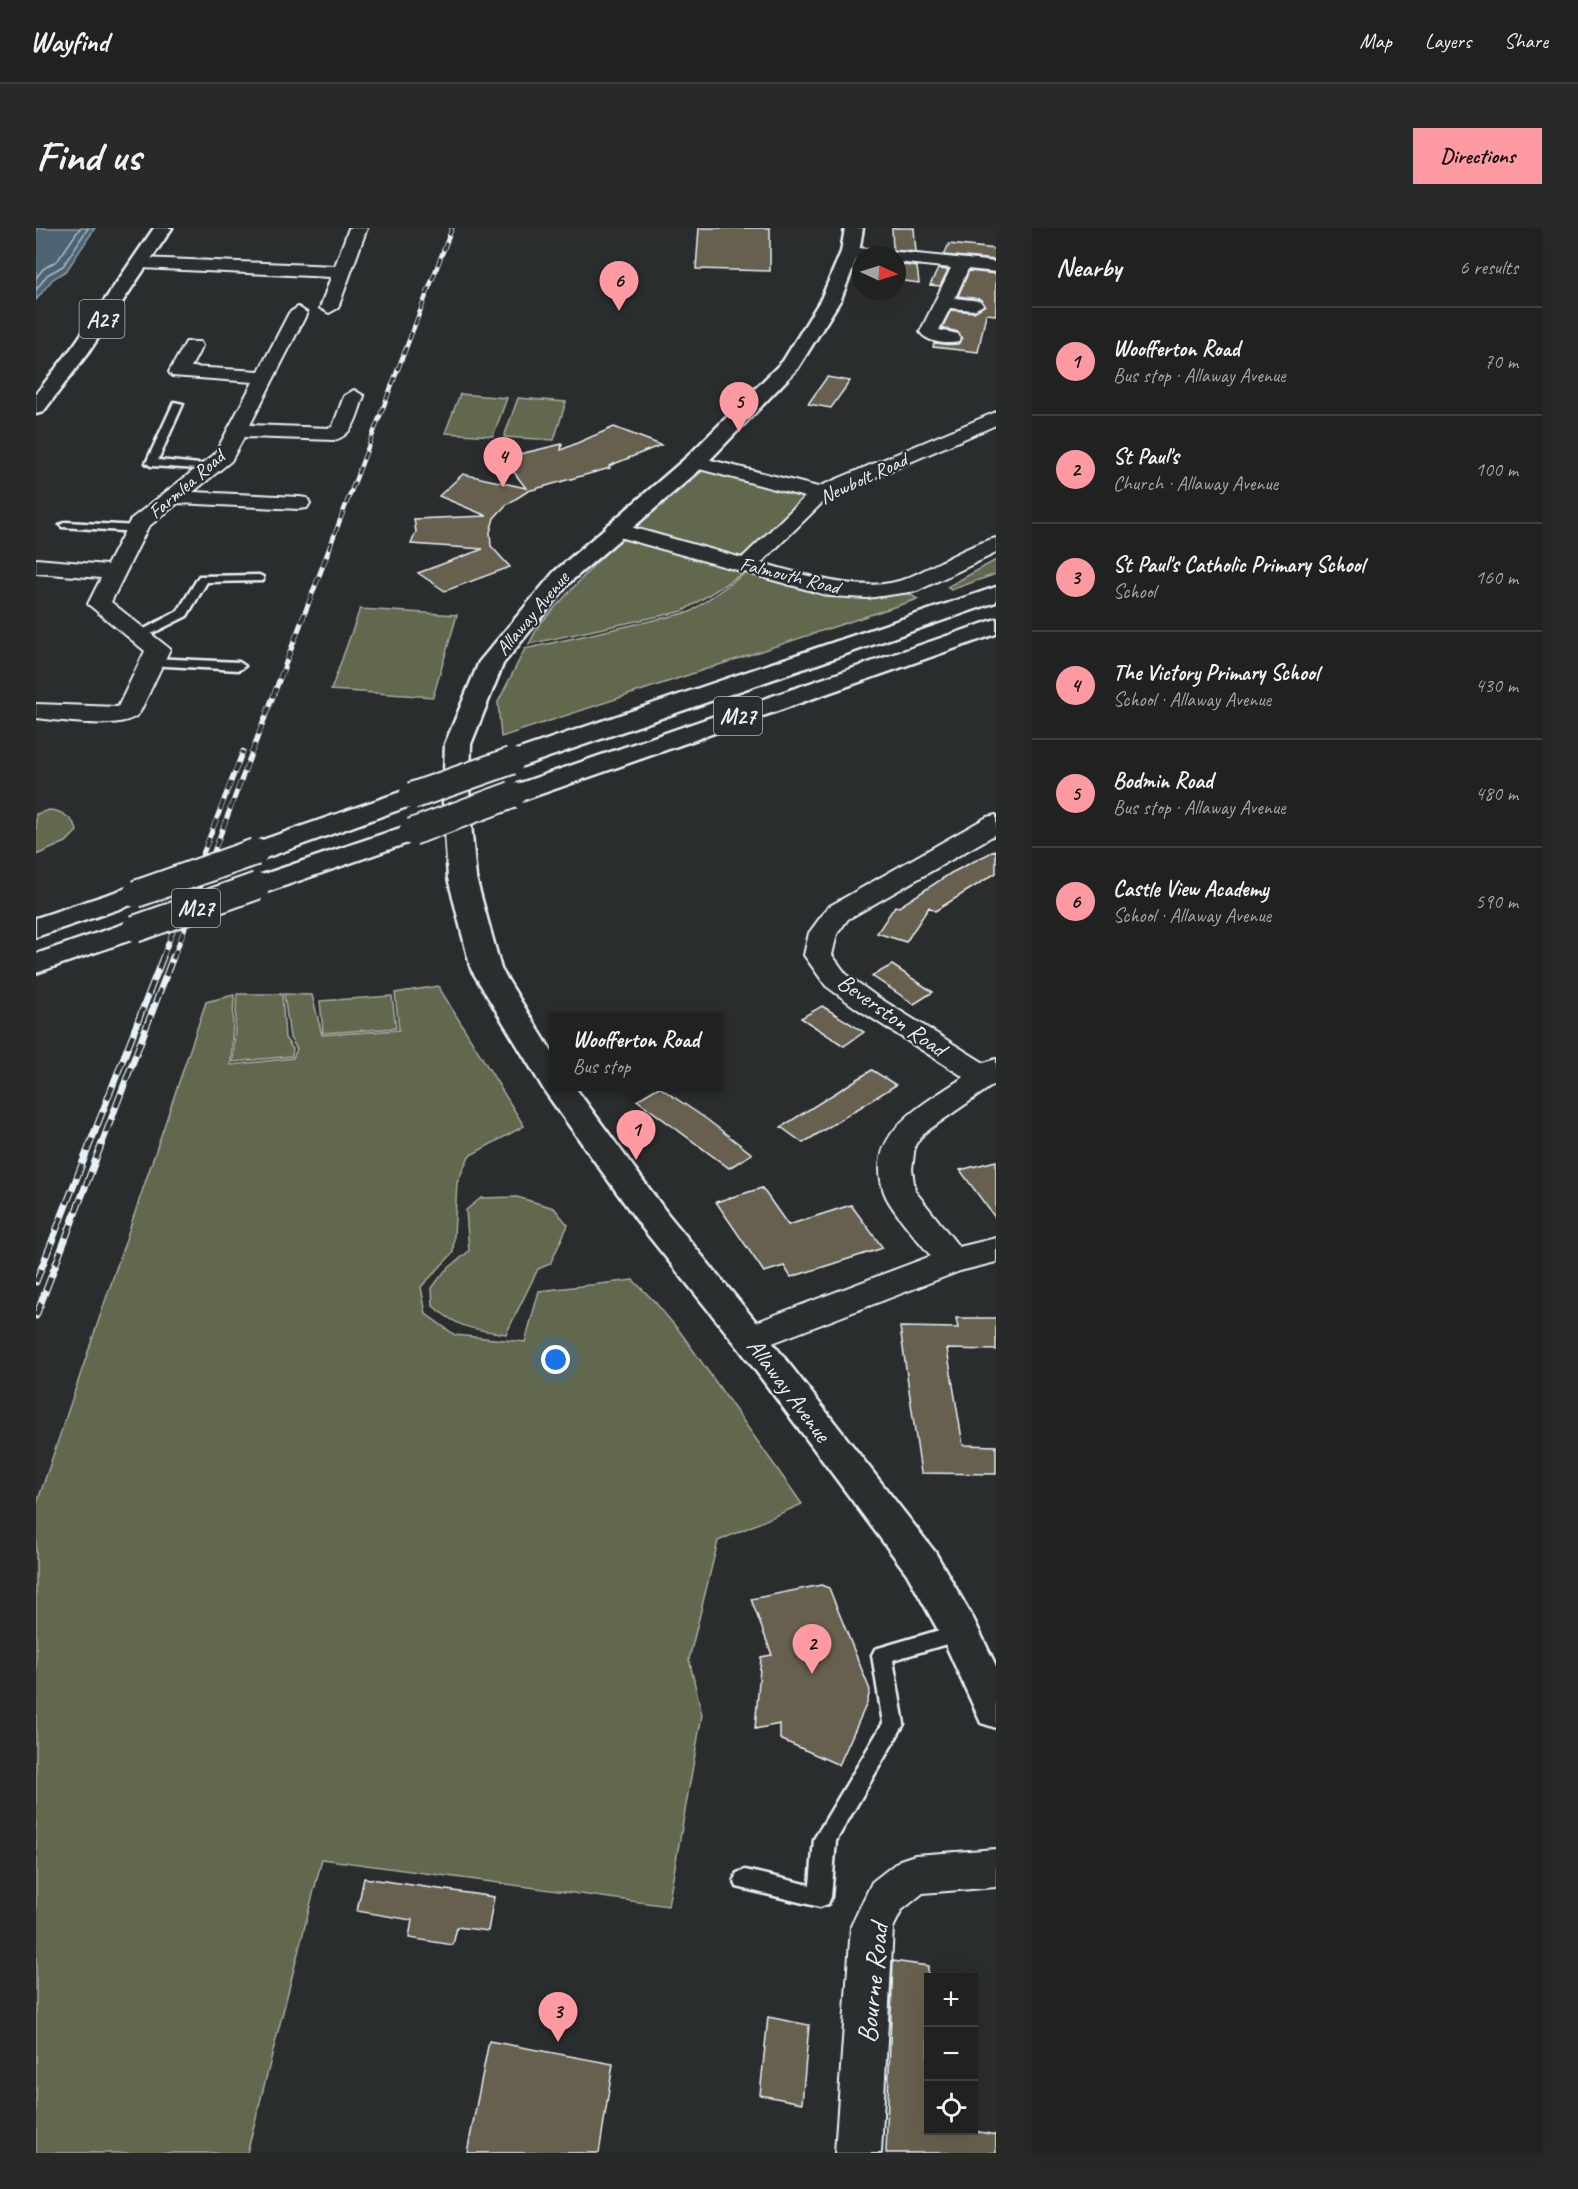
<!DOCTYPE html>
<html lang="en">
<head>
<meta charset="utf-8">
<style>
  body { margin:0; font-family:Caveat,sans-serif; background:#282a2a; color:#f1f3f6 }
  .controls { position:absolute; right:18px; bottom:18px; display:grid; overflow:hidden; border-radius:0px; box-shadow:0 6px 24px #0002 }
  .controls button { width:54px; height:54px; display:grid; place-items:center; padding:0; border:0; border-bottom:2px solid #3d3f40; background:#202222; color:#f1f3f6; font:30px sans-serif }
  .compass { position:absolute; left:816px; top:18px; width:54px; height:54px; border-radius:50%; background:#202222; box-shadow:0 6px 24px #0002; rotate:94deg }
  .you { position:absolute; left:520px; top:1132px; width:21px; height:21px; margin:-15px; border:4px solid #fff; border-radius:50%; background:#1a73e8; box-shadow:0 0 0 9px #1a73e833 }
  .badge { display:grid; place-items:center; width:39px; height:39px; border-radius:50%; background:#ff9aa2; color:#111; font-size:20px; font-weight:700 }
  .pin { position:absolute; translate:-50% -50px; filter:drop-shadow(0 2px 3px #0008) }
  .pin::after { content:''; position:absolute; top:32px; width:21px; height:18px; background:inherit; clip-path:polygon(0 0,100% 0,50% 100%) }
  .popup { position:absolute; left:513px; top:785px; width:174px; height:78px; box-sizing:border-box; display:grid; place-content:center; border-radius:0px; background:#202222; filter:drop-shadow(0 2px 4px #0005); font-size:20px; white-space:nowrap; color:#a2a4a5 }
  .popup b { font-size:22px; color:#f1f3f6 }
  .popup::after { content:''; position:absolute; left:50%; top:100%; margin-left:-12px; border:12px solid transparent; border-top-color:#202222 }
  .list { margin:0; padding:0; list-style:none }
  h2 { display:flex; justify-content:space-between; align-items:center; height:78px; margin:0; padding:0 24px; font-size:26px }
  h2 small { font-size:20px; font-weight:400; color:#a2a4a5 }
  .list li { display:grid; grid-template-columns:39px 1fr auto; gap:18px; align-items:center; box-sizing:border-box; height:108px; padding:0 24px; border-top:2px solid #3d3f40 }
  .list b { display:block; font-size:22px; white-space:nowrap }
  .list p { margin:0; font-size:20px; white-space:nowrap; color:#a2a4a5 }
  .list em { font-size:20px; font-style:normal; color:#a2a4a5 }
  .icon { flex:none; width:33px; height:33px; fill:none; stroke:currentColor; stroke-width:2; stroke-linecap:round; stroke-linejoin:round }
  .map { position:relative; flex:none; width:960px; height:1925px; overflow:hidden; border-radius:0px }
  header { display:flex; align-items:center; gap:36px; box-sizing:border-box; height:84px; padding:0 30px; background:#202222; border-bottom:2px solid #3d3f40 }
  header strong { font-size:28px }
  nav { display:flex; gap:33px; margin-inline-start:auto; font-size:21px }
  .intro { display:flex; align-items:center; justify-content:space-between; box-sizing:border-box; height:144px; padding:0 36px }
  h1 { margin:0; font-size:42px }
  .button { padding:15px 27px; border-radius:0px; background:#ff9aa2; color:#111; font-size:21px; font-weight:700 }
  main { display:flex; gap:36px; padding:0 36px }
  aside { flex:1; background:#202222; border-radius:0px; box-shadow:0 6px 24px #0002 }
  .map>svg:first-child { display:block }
  .green { fill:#62684e; stroke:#a5aca3; stroke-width:1.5 }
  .water { fill:#4e6472; stroke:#8c9ca8; stroke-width:1.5 }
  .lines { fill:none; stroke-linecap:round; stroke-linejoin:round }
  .shore { stroke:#aab9c2; stroke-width:1.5 }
  .building { fill:#67604f; stroke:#e8f1f8; stroke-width:1.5 }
  .service-casing { stroke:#e8f1f8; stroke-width:5 }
  .minor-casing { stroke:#e8f1f8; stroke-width:4 }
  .tertiary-casing { stroke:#e8f1f8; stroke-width:5 }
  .primary-casing { stroke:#e8f1f8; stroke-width:5 }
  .motorway-casing { stroke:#e8f1f8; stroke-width:5 }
  .service { fill:#2a2d2e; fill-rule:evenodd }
  .minor { fill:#2a2d2e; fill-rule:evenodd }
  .tertiary { fill:#2a2d2e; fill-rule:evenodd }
  .primary { fill:#2a2d2e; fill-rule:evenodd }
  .motorway { fill:#2a2d2e; fill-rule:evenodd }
  .rail-far2-casing { stroke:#e8f1f8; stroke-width:4.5 }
  .rail-far1-casing { stroke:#e8f1f8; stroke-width:5 }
  .rail-casing { stroke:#e8f1f8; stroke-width:7 }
  .rail-far2 { stroke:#2a2d2e; stroke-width:3; stroke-dasharray:8; stroke-linecap:butt }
  .rail-far1 { stroke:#2a2d2e; stroke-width:4; stroke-dasharray:10; stroke-linecap:butt }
  .rail { stroke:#2a2d2e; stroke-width:4.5; stroke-dasharray:14; stroke-linecap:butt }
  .motorway-bridge-casing { stroke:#e8f1f8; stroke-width:30; stroke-linecap:butt }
  .motorway-bridge { stroke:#2a2d2e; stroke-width:26 }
  .labels { text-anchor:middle; stroke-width:4.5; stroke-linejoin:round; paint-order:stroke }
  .far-street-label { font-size:20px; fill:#e8f1f8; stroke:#2a2d2e }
  .shield { fill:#2a2d2e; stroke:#afb6bb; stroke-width:1.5 }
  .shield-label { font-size:22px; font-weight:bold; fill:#e8f1f8 }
  .street-label { font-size:24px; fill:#e8f1f8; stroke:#2a2d2e }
  .near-street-label { font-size:28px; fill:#e8f1f8; stroke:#2a2d2e }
</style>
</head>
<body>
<header>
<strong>Wayfind</strong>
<nav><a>Map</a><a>Layers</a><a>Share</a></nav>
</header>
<div class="intro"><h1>Find us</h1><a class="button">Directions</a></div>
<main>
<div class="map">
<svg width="960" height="1925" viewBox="0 0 960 1925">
  <rect width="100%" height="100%" fill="#2a2d2e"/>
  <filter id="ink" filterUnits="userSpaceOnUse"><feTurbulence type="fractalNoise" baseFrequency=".0167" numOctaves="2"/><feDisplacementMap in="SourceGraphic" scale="12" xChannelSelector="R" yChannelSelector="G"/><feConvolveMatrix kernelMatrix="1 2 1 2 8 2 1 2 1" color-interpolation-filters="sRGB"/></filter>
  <g filter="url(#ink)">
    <path class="green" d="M 424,166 L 471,170 L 457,208 L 409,205 Z
      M 482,170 L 530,174 L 518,212 L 468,209 Z
      M 669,241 L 767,267 L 770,272 L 705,331 L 596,302 Z
      M 581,312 L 598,312 L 709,344 L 647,383 L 493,416 L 503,397 Z
      M 960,332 L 960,346 L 915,362 L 911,359 Z
      M 711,344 L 866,362 L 882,371 L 465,509 L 462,474 L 489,421 L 654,384 Z
      M 324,381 L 421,387 L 397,469 L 295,462 Z
      M 13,582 C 24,582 39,591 41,603 L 30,614 L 0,627 L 0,586 Z
      M 402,758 L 488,898 L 433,928 L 421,955 L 417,1025 L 385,1059 L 390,1086 L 419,1107 L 489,1114 L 503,1063 L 597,1052 L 618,1073 L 645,1105 L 766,1276 L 682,1313 L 653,1431 L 666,1487 L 632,1678 L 286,1631 L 211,1925 L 0,1925 L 0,1278 L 170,774 L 198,767 L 195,837 L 257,830 L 261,821 L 254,810 L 248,766 L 276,767 L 286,807 L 363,802 L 359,765 Z
      M 201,766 L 246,766 L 249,810 L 257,821 L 256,828 L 197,834 Z
      M 356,768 L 360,800 L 287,805 L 284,773 Z
      M 481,969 L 518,980 L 532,997 L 514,1036 L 502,1041 L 470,1106 C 436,1101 424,1101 397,1078 L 396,1060 L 408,1044 L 433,1023 L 430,982 L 445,970 Z"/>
    <path class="water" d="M 0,0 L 59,0 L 31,42 L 16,52 L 0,72 Z"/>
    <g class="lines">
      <path class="shore" d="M 0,50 L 7,41 L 22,32 L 44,0
        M 0,62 L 11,47 L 27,38 L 52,0"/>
    </g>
    <path class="building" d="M 663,0 L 734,0 L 734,43 L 660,41 Z
      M 856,0 L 878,0 L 880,24 L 857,22 Z
      M 913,16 L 960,21 L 960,32 L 908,27 Z
      M 861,36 L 881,39 L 883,55 L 861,52 Z
      M 902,41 L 912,42 L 904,58 L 894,57 Z
      M 933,43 L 960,46 L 960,87 L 950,86 L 942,124 L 897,119 L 898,115 L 922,116 L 926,111 L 922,104 L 906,100 L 915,82 L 938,84 L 949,77 L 944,71 L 922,68 Z
      M 791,149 L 814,153 L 795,180 L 772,176 Z
      M 578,199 L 625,217 L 573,238 L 574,240 L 492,263 L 470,277 L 458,290 L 454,304 L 455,318 L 474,339 L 409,363 L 382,345 L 447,321 L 375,316 L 380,304 L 378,291 L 451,288 L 403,268 L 427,246 L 490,260 L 467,230 L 526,216 L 525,222 Z
      M 960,622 L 960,645 L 899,683 L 893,679 L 870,714 L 841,705 L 859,678 L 863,679 L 915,645 Z
      M 856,737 L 897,764 L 878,776 L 836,748 Z
      M 786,778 L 828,804 L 808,818 L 765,790 Z
      M 836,842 L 860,857 L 767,915 L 745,899 Z
      M 623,859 L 669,890 L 716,926 L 693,940 L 601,872 Z
      M 960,933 L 960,991 L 924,942 Z
      M 726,960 L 752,997 L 815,977 L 847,1020 L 755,1049 L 748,1038 L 728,1044 L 680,974 Z
      M 920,1090 L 960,1090 L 960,1122 L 911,1121 L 927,1217 L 960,1218 L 960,1246 L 885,1245 L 864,1099 L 922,1100 Z
      M 785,1357 L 793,1360 L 834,1462 L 831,1475 L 803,1537 L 744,1511 L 744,1496 L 719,1501 L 725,1429 L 736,1427 L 715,1371 Z
      M 328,1650 L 458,1669 L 452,1703 L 421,1699 L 417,1717 L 373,1710 L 376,1692 L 321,1683 Z
      M 857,1733 L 892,1738 L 892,1902 L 932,1902 L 960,1907 L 960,1925 L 850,1925 Z
      M 732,1789 L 773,1797 L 766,1875 L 724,1867 Z
      M 453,1813 L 577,1836 L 563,1925 L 431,1925 Z"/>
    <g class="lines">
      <defs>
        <path id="service" d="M 138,174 L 147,176 L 122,232 L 174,237 L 179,240 L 178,242 L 115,238 L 110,235 Z
          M 30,294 L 101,298 L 107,301 L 101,304 L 26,299 L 24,297 Z
          M 223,347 L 227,349 L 227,353 L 171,354 L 151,388 L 107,410 L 99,410 L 97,407 L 142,383 L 163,348 Z
          M 116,430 L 203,434 L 209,438 L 203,442 L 112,437 L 112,431 Z
          M 924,1396 L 931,1398 L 934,1404 L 931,1410 L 857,1432 L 868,1496 L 800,1613 L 795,1669 L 792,1676 L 784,1679 L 701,1659 L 698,1652 L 701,1645 L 709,1642 L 774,1657 L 778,1611 L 847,1495 L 836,1427 L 839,1421 Z"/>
        <path id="minor" d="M 313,0 L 331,0 L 302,80 L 293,85 L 284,80 L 295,49 L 105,40 L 96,35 L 105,30 L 299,38 Z
          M 814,19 L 842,22 L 851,27 L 825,27 L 825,30 L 808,28 L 805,24 L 808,20 Z
          M 861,24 L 960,34 L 960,44 L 932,41 L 919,70 L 944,73 L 947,77 L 938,82 L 914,80 L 903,102 L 922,106 L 924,110 L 922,114 C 910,117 891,114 884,104 L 915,40 L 861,34 L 861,27 L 854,27 Z
          M 262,79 L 271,85 L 214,197 L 294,200 L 297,198 L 308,168 L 318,162 L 328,168 C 321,186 319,207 298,212 L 208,209 L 195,233 L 157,264 L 263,269 L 271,270 L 274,275 L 271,280 L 263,281 L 142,275 L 112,299 L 75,374 L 134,421 L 104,484 C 91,504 23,492 0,490 L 0,476 L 82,479 L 109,423 L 52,376 L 65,350 L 0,345 L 0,331 L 71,337 L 95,291 L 179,226 L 217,154 L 136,148 L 133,144 L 150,114 L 164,114 L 166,118 L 155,139 L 223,143 L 253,85 Z
          M 960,184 L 960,197 L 791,270 L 725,335 C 767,346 829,368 871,350 C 900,338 929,318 960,310 L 960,325 L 881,363 L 831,370 L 794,368 L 572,306 L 569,301 L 572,296 L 580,295 L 706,330 L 769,269 L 652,238 L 649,234 L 652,230 L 659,228 L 782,259 Z
          M 960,587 L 960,606 L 812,691 L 801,706 L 796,727 L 810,746 L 840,768 L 948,835 L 960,831 L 960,855 L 888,905 L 879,917 L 876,941 L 879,963 L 923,1019 L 960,1010 L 960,1034 L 924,1043 L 726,1119 L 714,1123 L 702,1119 L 697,1110 L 702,1101 L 895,1028 C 883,1013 854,981 848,964 C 828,904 887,877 928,849 L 820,780 L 790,758 L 768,727 L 773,705 L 792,679 L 951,589 Z
          M 960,1621 L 960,1659 L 887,1665 L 866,1682 L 857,1700 L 845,1925 L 799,1925 L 815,1698 L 836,1654 L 864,1632 L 879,1627 Z"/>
        <path id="tertiary" d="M 809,0 L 827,0 L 823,24 L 805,71 L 762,140 L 667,239 L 534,354 L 467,436 L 435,516 L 433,574 L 440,650 L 465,741 L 518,827 L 518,858 L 538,858 L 631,985 L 726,1101 L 899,1324 L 938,1392 L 960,1438 L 960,1500 L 945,1495 L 907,1411 L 871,1346 L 702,1119 L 607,1001 L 510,865 L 435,741 L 412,650 L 407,574 L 409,516 L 443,434 L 518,344 L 651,229 L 747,133 L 785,71 L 805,24 Z"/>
        <path id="primary" d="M 118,0 L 136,0 L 52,125 L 7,184 L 0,186 L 0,166 L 38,117 Z"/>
        <path id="motorway" d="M 960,359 L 960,374 L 484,539 L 475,541 L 466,539 L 462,533 L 466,527 Z
          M 960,391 L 960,406 L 485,573 L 476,575 L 467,573 L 463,567 L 467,561 Z
          M 376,560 L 385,562 L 389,568 L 385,574 L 229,630 L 219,632 L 209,630 L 205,624 L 209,618 Z
          M 376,596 L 386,598 L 390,604 L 386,610 L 231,664 L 221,666 L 211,664 L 207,658 L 211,652 Z
          M 100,657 L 110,660 L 114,666 L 110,672 L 0,709 L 0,690 Z
          M 99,692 L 109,695 L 113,701 L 109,707 L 0,745 L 0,726 Z"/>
      </defs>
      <use href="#service" class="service-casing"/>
      <use href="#minor" class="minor-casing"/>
      <use href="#tertiary" class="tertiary-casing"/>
      <use href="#primary" class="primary-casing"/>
      <use href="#motorway" class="motorway-casing"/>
      <use href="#service" class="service"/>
      <use href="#minor" class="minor"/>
      <use href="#tertiary" class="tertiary"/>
      <use href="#primary" class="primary"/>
      <use href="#motorway" class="motorway"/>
      <defs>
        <path id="rail-far2" d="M 293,321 L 416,0"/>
        <path id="rail-far1" d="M 126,731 L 207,523
          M 137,731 L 294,319"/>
        <path id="rail" d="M 0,1054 L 127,729
          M 0,1088 L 137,729"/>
      </defs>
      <use href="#rail-far2" class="rail-far2-casing"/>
      <use href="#rail-far1" class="rail-far1-casing"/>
      <use href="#rail" class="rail-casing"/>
      <use href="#rail-far2" class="rail-far2"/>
      <use href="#rail-far1" class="rail-far1"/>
      <use href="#rail" class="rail"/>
      <defs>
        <path id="motorway-bridge" d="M 376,568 L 475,533
          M 376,604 L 476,567
          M 100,666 L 219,624
          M 99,701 L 221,658"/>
      </defs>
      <use href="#motorway-bridge" class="motorway-bridge-casing"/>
      <use href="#motorway-bridge" class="motorway-bridge"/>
    </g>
  </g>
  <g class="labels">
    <g class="far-street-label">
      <text transform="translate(827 250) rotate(-25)" y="7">Newbolt Road</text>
      <text transform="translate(150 256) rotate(-41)" y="7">Farmlea Road</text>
      <text transform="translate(754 347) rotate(14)" y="7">Falmouth Road</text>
      <text transform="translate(496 385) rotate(-50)" y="7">Allaway Avenue</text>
    </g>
    <g class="shield">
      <rect x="43.5" y="72" width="45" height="38" rx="4.5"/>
      <rect x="678" y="469" width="48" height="38" rx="4.5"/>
      <rect x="136" y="661" width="48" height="38" rx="4.5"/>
    </g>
    <g class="shield-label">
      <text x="66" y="99">A27</text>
      <text x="702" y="496">M27</text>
      <text x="160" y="688">M27</text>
    </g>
    <g class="street-label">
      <text transform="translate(856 787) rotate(35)" y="8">Beverston Road</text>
      <text transform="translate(753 1162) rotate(53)" y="8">Allaway Avenue</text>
    </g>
    <g class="near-street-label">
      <text transform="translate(836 1755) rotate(-84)" y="10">Bourne Road</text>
    </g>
  </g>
</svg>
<div class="controls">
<button>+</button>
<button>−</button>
<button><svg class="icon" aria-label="locate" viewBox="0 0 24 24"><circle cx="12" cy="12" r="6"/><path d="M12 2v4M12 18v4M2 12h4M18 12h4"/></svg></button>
</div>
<svg class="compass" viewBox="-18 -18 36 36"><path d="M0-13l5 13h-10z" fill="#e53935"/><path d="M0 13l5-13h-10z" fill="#a2a4a5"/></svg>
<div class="you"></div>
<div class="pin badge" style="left:600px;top:932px">1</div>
<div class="popup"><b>Woofferton Road</b>Bus stop</div>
<div class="pin badge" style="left:776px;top:1446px">2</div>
<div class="pin badge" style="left:522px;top:1814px">3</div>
<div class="pin badge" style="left:467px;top:259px">4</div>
<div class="pin badge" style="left:703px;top:204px">5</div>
<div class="pin badge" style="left:583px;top:83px">6</div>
</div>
<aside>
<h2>Nearby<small>6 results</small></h2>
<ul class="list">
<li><span class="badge">1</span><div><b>Woofferton Road</b><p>Bus stop · Allaway Avenue</p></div><em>70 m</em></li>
<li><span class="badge">2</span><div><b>St Paul's</b><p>Church · Allaway Avenue</p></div><em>100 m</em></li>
<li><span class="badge">3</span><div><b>St Paul's Catholic Primary School</b><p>School</p></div><em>160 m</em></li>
<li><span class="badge">4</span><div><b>The Victory Primary School</b><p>School · Allaway Avenue</p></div><em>430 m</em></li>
<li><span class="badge">5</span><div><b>Bodmin Road</b><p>Bus stop · Allaway Avenue</p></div><em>480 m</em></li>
<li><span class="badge">6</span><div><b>Castle View Academy</b><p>School · Allaway Avenue</p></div><em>590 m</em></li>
</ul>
</aside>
</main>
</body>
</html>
